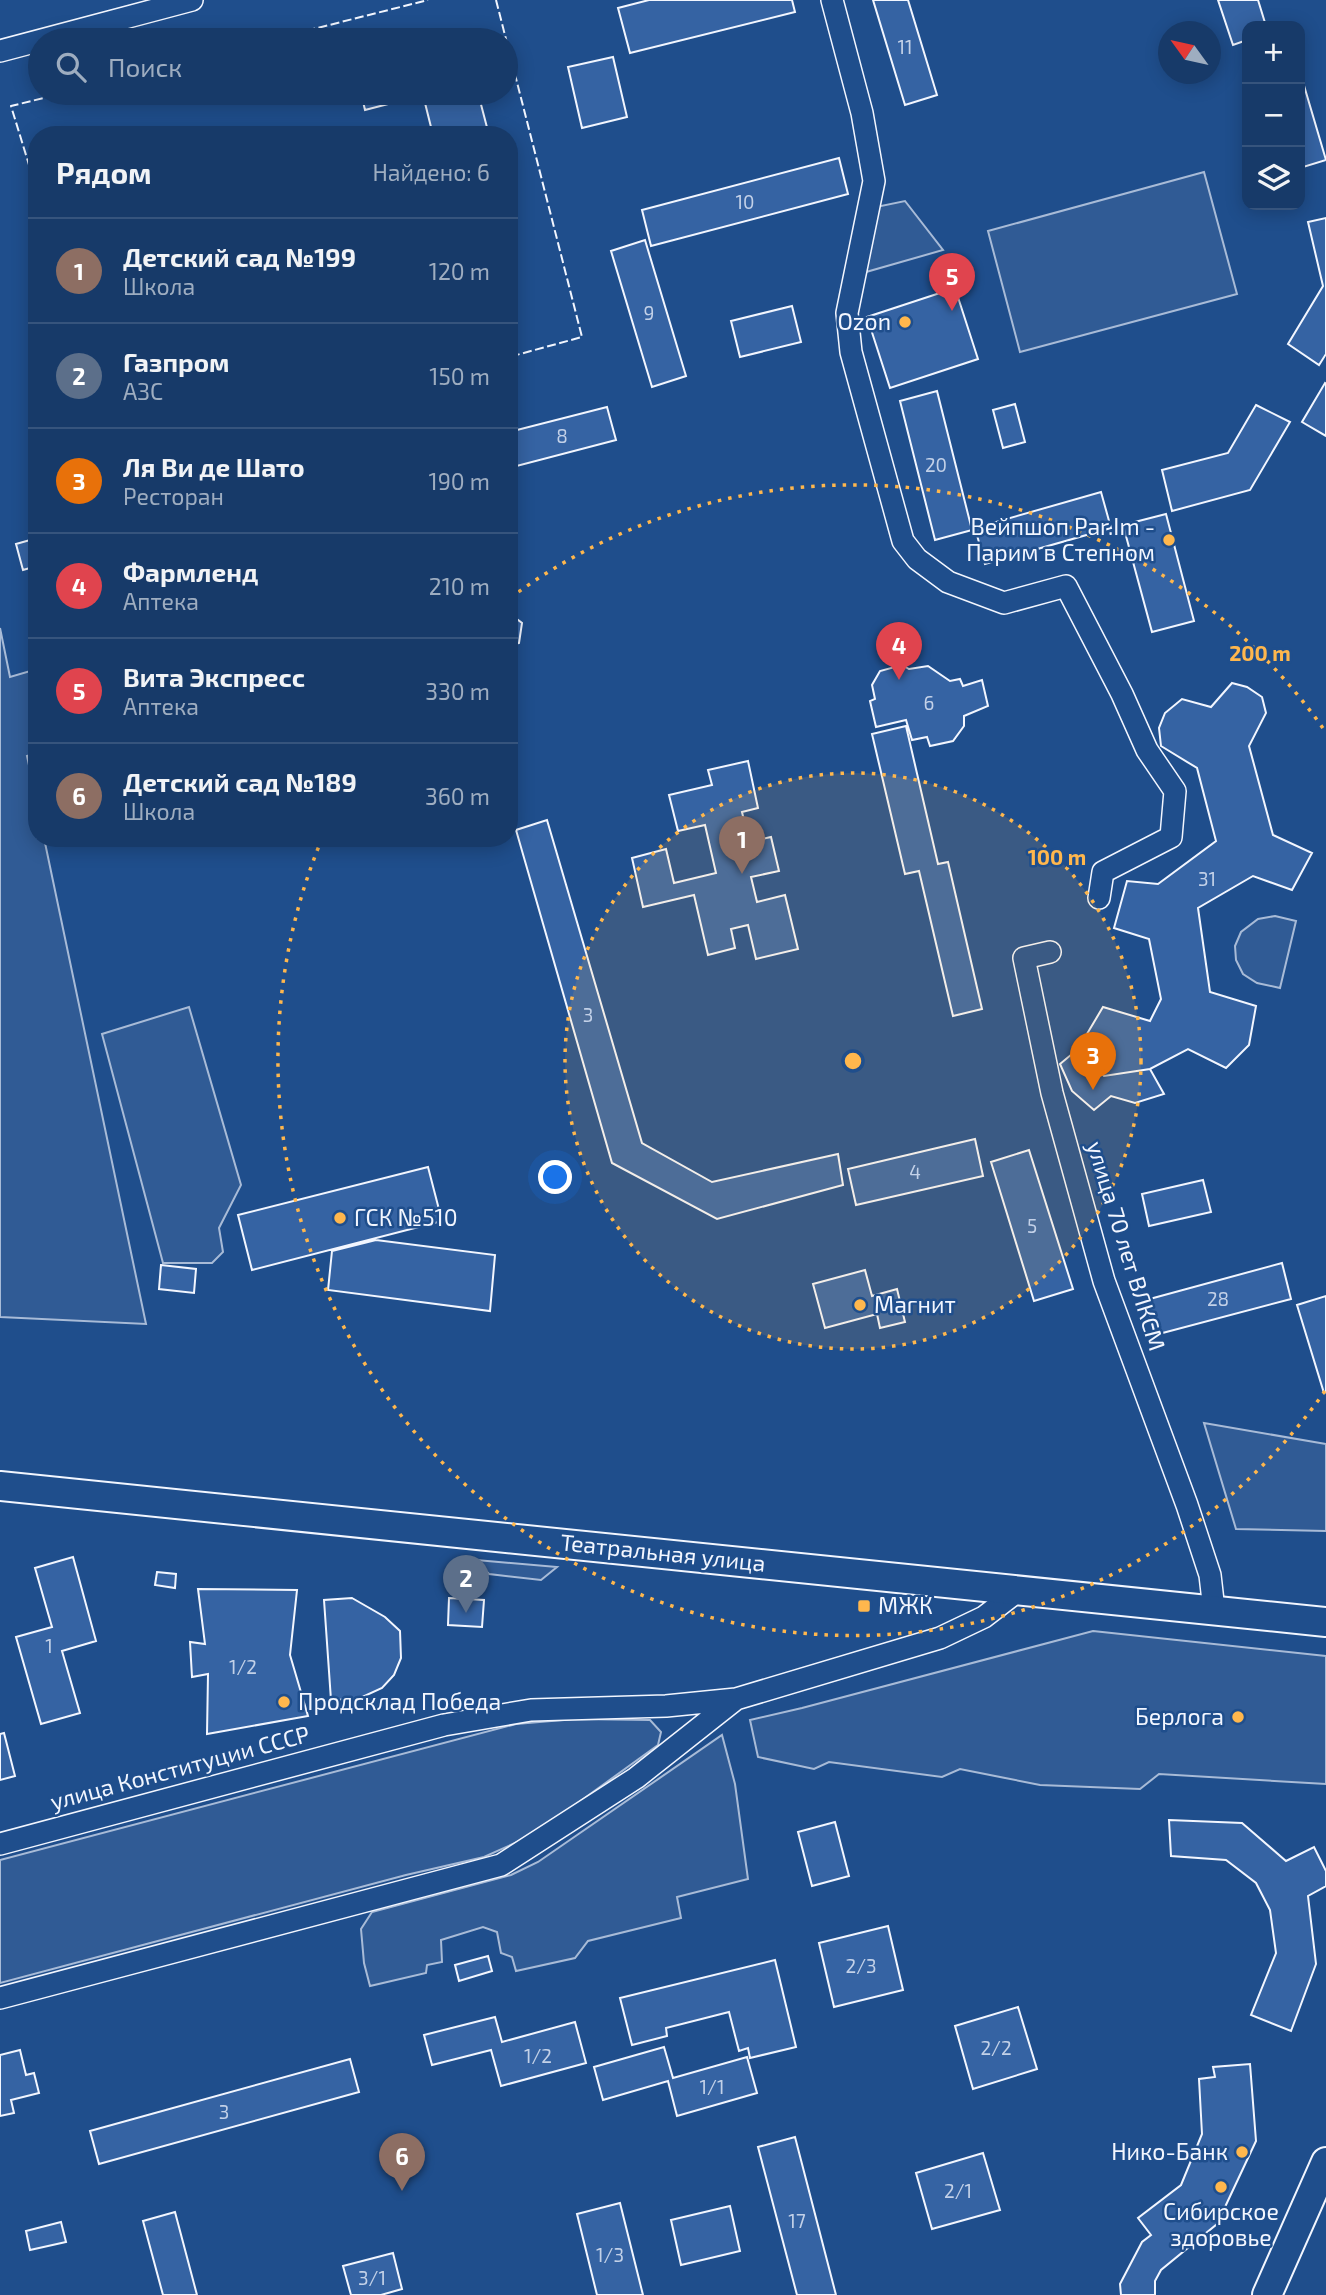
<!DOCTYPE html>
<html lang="ru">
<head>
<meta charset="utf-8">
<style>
  body { margin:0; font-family:"Exo 2",sans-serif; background:#20416f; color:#f1f3f6 }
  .controls { position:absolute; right:21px; top:21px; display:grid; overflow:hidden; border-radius:14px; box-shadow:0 4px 18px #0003 }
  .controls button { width:63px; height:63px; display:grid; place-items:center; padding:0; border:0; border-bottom:2px solid #36547d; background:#173a69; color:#f1f3f6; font:35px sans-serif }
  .compass { position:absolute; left:1158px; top:21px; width:63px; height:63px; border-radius:50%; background:#173a69; box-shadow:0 4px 18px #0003; rotate:303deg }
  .you { position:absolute; left:556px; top:1178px; width:24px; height:24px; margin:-18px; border:5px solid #fff; border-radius:50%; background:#1a73e8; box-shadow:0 0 0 10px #1a73e833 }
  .badge { display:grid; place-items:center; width:46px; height:46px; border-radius:50%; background:#e797bd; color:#fff; font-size:23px; font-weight:700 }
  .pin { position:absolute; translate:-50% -58px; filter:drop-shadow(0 2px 4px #0008) }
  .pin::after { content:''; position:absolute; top:37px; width:24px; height:21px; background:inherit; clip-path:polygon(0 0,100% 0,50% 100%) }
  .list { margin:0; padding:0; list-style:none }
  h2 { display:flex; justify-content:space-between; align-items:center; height:91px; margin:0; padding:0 28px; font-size:30px }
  h2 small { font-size:23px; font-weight:400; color:#9eadc0 }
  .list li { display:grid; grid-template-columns:46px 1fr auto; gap:21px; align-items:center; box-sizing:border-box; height:105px; padding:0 28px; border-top:2px solid #36547d }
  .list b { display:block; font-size:26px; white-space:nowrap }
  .list p { margin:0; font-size:23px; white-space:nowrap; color:#9eadc0 }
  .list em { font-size:23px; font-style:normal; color:#9eadc0 }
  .icon { flex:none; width:38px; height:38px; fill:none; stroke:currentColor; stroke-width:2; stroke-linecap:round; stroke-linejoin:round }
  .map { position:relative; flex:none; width:1326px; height:2295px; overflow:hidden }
  .search { position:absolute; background:#173a69; box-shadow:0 4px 18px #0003; left:28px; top:28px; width:490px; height:77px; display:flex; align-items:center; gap:18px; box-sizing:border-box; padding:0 24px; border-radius:38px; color:#9eadc0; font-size:26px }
  .panel { position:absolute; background:#173a69; box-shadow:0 4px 18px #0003; left:28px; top:126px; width:490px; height:721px; border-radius:28px }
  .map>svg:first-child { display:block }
  .built { fill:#305b95; stroke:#a8bbd7; stroke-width:2 }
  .building { fill:#3563a3; stroke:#f2f6ff; stroke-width:2 }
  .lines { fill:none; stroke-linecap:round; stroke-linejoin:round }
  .minor-casing { stroke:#f2f6ff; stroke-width:24 }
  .major-casing { stroke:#f2f6ff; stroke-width:32 }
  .minor { stroke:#1f4e8c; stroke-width:21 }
  .major { stroke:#1f4e8c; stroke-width:28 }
  .fence { stroke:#f2f6ff; stroke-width:2; stroke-dasharray:9 3.5; stroke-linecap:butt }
  .ring { fill:none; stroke:#ffb74d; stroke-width:3.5; stroke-dasharray:3.5 7 }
  .poi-dot { fill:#ffb74d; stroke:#1f4e8c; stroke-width:2.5 }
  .labels { text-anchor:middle; stroke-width:5; stroke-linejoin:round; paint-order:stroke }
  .number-label { font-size:19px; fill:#c3d1e8 }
  .poi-label { font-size:23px; fill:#f2f6ff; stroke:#1f4e8c; text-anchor:end }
  .street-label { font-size:23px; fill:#f2f6ff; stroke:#1f4e8c }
  .centre { fill:#ffb74d; stroke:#1f4e8c; stroke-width:3.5 }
  .ring-label { font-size:21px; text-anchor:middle; font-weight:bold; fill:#ffb74d; stroke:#1f4e8c; stroke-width:5; stroke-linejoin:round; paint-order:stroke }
</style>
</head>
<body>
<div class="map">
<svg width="1326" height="2295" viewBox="0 0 1326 2295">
  <rect width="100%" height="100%" fill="#1f4e8c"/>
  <path class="built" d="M 1204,172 L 1237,294 L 1020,352 L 988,231 Z
    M 905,201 L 943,250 L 859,274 L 871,208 Z
    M 0,628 L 10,677 L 37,669 L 37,753 L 27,756 L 37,803 L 37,838 L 44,838 L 146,1324 L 0,1317 Z
    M 1275,916 L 1296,921 L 1280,988 L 1257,983 L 1243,974 L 1236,960 L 1235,946 L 1241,932 L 1258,919 Z
    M 189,1007 L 241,1185 L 219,1228 L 223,1252 L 212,1263 L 163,1263 L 102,1034 Z
    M 1204,1423 L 1326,1444 L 1326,1531 L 1236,1529 Z
    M 476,1560 L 557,1567 L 541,1580 L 489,1574 Z
    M 1093,1631 L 1326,1656 L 1326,1784 L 1159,1774 L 1140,1789 L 1040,1785 L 960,1769 L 942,1777 L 829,1762 L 814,1769 L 758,1757 L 750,1720 L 802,1708 Z
    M 575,1719 L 650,1720 L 661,1732 L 658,1745 L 535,1834 L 484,1857 L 406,1875 L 0,1983 L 0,1860 L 516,1724 Z
    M 722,1735 L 735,1784 L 748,1879 L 677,1897 L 681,1918 L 588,1941 L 575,1958 L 516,1971 L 512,1957 L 501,1953 L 497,1932 L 483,1927 L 441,1940 L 442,1962 L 427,1965 L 426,1973 L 370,1986 L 364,1963 L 361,1929 L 372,1912 L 511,1875 L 538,1862 Z"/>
  <path class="building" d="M 649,0 L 792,0 L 795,12 L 630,53 L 618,8 Z
    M 873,0 L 908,0 L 937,95 L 905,105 Z
    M 1218,0 L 1258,0 L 1266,26 L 1247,26 L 1247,40 L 1233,45 Z
    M 462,31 L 464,40 L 426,40 Z
    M 613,57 L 627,117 L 582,128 L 568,67 Z
    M 1300,72 L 1326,160 L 1300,168 Z
    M 361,93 L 478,93 L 489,135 L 433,135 L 423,95 L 365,110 Z
    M 839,158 L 848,194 L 651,246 L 642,210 Z
    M 1326,218 L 1326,354 L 1319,365 L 1288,344 L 1323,286 L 1308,222 Z
    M 645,240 L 686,376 L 652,387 L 611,251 Z
    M 955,288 L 978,359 L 890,388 L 867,317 Z
    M 792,306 L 801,342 L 740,357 L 731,321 Z
    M 1325,383 L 1326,384 L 1326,436 L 1302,422 Z
    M 937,391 L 972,530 L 935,540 L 900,401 Z
    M 1015,404 L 1025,442 L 1003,448 L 993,410 Z
    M 1256,405 L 1290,422 L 1250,490 L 1172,511 L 1162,470 L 1228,453 Z
    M 607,407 L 616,440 L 509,468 L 509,432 Z
    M 1101,492 L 1111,528 L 985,564 L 975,528 Z
    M 1166,514 L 1194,621 L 1152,632 L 1123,525 Z
    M 37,538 L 37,566 L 23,570 L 16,544 Z
    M 509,613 L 522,623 L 519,643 L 509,646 Z
    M 902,665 L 909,669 L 928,666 L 950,681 L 960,679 L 963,686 L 982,680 L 988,706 L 964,716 L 964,726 L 953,741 L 930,746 L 927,737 L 912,740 L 906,720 L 876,727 L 870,701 L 875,699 L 872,685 L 880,671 Z
    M 1232,683 L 1247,687 L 1262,697 L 1266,713 L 1249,746 L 1273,835 L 1312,853 L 1292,890 L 1253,876 L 1198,908 L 1210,992 L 1256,1006 L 1249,1045 L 1226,1068 L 1188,1049 L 1150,1069 L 1104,1076 L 1078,1049 L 1103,1007 L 1150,1021 L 1161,999 L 1149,939 L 1114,928 L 1127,881 L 1158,884 L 1216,841 L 1197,768 L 1161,746 L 1159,728 L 1165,713 L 1182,699 L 1211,707 Z
    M 906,726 L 938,864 L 948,862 L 982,1009 L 953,1016 L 919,871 L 905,874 L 872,734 Z
    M 748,761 L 758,808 L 742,812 L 749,842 L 771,837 L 779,871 L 751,877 L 757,902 L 785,895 L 798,949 L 756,959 L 748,925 L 731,929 L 735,948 L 708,955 L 694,895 L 643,907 L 632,858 L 666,849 L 674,883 L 716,873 L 705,825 L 678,831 L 669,795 L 712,785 L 708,770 Z
    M 547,820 L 642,1143 L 712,1182 L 838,1154 L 843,1185 L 717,1219 L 612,1163 L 516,830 Z
    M 1078,1049 L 1104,1076 L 1150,1069 L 1164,1094 L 1135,1103 L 1111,1096 L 1094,1110 L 1072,1091 L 1060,1064 Z
    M 975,1139 L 983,1176 L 856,1205 L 848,1169 Z
    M 1029,1150 L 1073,1289 L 1034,1301 L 991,1162 Z
    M 428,1167 L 442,1221 L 252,1270 L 238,1215 Z
    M 1203,1180 L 1211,1212 L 1149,1226 L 1142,1194 Z
    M 376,1240 L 495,1255 L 490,1311 L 328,1290 L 332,1251 Z
    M 1282,1263 L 1291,1299 L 1155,1335 L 1146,1300 Z
    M 161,1265 L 196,1269 L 194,1293 L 159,1289 Z
    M 865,1270 L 872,1296 L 897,1289 L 905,1322 L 880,1328 L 877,1314 L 825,1328 L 813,1284 Z
    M 1326,1296 L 1326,1392 L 1324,1393 L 1297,1305 Z
    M 73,1557 L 96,1641 L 62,1651 L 80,1713 L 41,1724 L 16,1637 L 52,1627 L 35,1568 Z
    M 157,1572 L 176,1574 L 175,1588 L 155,1585 Z
    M 198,1589 L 297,1590 L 290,1655 L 308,1716 L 207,1734 L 208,1674 L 192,1677 L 190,1642 L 205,1644 Z
    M 352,1598 L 385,1617 L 400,1631 L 401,1658 L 394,1675 L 382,1688 L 358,1699 L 331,1700 L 324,1600 Z
    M 449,1598 L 484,1600 L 482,1627 L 448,1625 Z
    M 4,1733 L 15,1776 L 0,1780 L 0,1734 Z
    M 1169,1820 L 1242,1823 L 1286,1861 L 1314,1847 L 1326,1871 L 1326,1886 L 1308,1896 L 1316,1964 L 1291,2031 L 1251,2015 L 1276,1953 L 1270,1910 L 1256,1883 L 1226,1860 L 1171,1856 Z
    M 835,1822 L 849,1876 L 812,1886 L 798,1832 Z
    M 888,1926 L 903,1990 L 834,2007 L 819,1943 Z
    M 488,1956 L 492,1971 L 459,1981 L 455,1965 Z
    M 775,1960 L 796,2047 L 750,2058 L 748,2048 L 739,2051 L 729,2012 L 666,2028 L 667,2036 L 632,2045 L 620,1998 Z
    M 1018,2007 L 1037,2069 L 973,2089 L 955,2026 Z
    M 495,2017 L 502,2042 L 575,2022 L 586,2063 L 501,2086 L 491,2050 L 432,2065 L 424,2035 Z
    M 664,2047 L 673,2078 L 747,2057 L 757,2093 L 677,2116 L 668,2081 L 603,2100 L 594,2067 Z
    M 20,2050 L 26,2075 L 34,2073 L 39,2093 L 11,2100 L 14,2113 L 0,2116 L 0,2055 Z
    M 350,2059 L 359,2092 L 99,2164 L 90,2131 Z
    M 1250,2064 L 1256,2141 L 1217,2224 L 1161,2270 L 1155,2281 L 1155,2295 L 1121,2295 L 1120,2284 L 1142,2242 L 1151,2235 L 1138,2218 L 1181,2185 L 1202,2134 L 1199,2079 L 1215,2077 L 1213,2067 Z
    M 795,2137 L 836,2295 L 797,2295 L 758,2147 Z
    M 983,2153 L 1000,2210 L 932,2229 L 916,2173 Z
    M 620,2203 L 643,2295 L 597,2295 L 577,2214 Z
    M 730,2206 L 740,2251 L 681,2265 L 671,2220 Z
    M 175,2212 L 197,2295 L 163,2295 L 143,2221 Z
    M 61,2222 L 66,2242 L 30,2250 L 26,2231 Z
    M 393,2253 L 402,2289 L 381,2295 L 351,2295 L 343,2266 Z"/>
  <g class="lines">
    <defs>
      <path id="minor" d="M 832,0 L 862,113 L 874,181 L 847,313 L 851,352 L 903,541 L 917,559 L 948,582 L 1004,603 L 1066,586 L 1122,694 L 1147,750 L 1175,791 L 1171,837 L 1103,872 L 1099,898
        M 0,51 L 192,0
        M 1050,952 L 1024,958 L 1052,1093 L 1104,1281 L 1187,1505 L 1210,1575 L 1214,1610
        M 0,1844 L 444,1725 L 531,1710 L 666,1706 L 736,1699 L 940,1638 L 984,1617 L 1019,1590
        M 0,1998 L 501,1865 L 636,1778 L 736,1699"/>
      <path id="major" d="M 0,1486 L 1326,1622
        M 1267,2295 L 1326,2162"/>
    </defs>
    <use href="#minor" class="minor-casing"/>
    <use href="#major" class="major-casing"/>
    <use href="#minor" class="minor"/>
    <use href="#major" class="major"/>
    <path class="fence" d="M 496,0 L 582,337 L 509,357
      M 270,40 L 428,0
      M 37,191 L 11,106 L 64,93"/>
  </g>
  <circle cx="853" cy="1061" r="288" fill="#ffb74d" fill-opacity=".12"/>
  <g class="ring">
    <circle cx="853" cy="1061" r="288"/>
    <path d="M1325 1391A576 576 0 0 1 321 841M510 598A576 576 0 0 1 1325 731"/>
  </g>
  <g class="poi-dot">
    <circle cx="905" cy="322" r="7"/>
    <circle cx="1169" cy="540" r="7"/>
    <circle cx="340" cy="1218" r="7"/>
    <circle cx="860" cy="1305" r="7"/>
    <rect x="857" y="1599" width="14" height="14" rx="3.5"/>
    <circle cx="284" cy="1702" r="7"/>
    <circle cx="1238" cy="1717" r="7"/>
    <circle cx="1242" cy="2152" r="7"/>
    <circle cx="1221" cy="2187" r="7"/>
  </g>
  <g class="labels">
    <g class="number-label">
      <text x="905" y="54">11</text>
      <text x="745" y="209">10</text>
      <text x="649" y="320">9</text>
      <text x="562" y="443">8</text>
      <text x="936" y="472">20</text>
      <text x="929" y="710">6</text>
      <text x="1207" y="886">31</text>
      <text x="588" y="1022">3</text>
      <text x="915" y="1179">4</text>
      <text x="1032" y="1233">5</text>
      <text x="1218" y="1306">28</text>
      <text x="49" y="1653">1</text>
      <text x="243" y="1674">1/2</text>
      <text x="861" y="1973">2/3</text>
      <text x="996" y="2055">2/2</text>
      <text x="538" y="2063">1/2</text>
      <text x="712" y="2094">1/1</text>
      <text x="224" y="2119">3</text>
      <text x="958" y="2198">2/1</text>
      <text x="797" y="2228">17</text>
      <text x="610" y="2262">1/3</text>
      <text x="372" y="2285">3/1</text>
    </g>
    <g class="poi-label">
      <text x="891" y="330">Ozon</text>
      <text x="1155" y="535">Вейпшоп Par.Im -<tspan x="1155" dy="26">Парим в Степном</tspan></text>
      <text x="354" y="1226" text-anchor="start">ГСК №510</text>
      <text x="874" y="1313" text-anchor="start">Магнит</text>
      <text x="878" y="1614" text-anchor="start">МЖК</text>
      <text x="298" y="1710" text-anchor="start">Продсклад Победа</text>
      <text x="1224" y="1725">Берлога</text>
      <text x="1228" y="2160">Нико-Банк</text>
      <text x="1221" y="2220" text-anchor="middle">Сибирское<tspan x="1221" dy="26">здоровье</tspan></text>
    </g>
    <g class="street-label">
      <text transform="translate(1126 1246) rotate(73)" y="8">улица 70 лет ВЛКСМ</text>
      <text transform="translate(663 1553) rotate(6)" y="8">Театральная улица</text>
      <text transform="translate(180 1768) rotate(-15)" y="8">улица Конституции СССР</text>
    </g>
  </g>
  <circle cx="853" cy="1061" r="10" class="centre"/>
  <g class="ring-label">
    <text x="1260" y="661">200 m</text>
    <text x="1057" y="865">100 m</text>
  </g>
</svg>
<div class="controls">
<button>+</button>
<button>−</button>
<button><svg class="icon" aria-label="layers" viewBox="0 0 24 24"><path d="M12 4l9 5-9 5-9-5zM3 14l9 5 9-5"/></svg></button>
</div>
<svg class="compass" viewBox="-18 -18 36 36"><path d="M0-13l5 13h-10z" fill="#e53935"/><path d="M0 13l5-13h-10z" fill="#9eadc0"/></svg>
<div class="you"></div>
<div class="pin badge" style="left:742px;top:874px;background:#8d6e63">1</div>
<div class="pin badge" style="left:466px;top:1613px;background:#5c6f8a">2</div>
<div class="pin badge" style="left:1093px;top:1090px;background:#e8710a">3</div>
<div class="pin badge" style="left:899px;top:680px;background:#e0444e">4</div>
<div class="pin badge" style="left:952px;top:311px;background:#e0444e">5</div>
<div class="pin badge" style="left:402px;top:2191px;background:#8d6e63">6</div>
<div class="search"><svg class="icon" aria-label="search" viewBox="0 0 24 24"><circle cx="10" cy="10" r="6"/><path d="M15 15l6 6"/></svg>Поиск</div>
<section class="panel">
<h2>Рядом<small>Найдено: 6</small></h2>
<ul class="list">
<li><span class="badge" style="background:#8d6e63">1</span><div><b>Детский сад №199</b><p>Школа</p></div><em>120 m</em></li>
<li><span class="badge" style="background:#5c6f8a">2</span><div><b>Газпром</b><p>АЗС</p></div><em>150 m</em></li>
<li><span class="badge" style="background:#e8710a">3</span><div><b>Ля Ви де Шато</b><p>Ресторан</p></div><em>190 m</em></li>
<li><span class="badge" style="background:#e0444e">4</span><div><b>Фармленд</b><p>Аптека</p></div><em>210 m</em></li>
<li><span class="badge" style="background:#e0444e">5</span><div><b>Вита Экспресс</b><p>Аптека</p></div><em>330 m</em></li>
<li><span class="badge" style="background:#8d6e63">6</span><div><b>Детский сад №189</b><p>Школа</p></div><em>360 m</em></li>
</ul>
</section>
</div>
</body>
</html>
